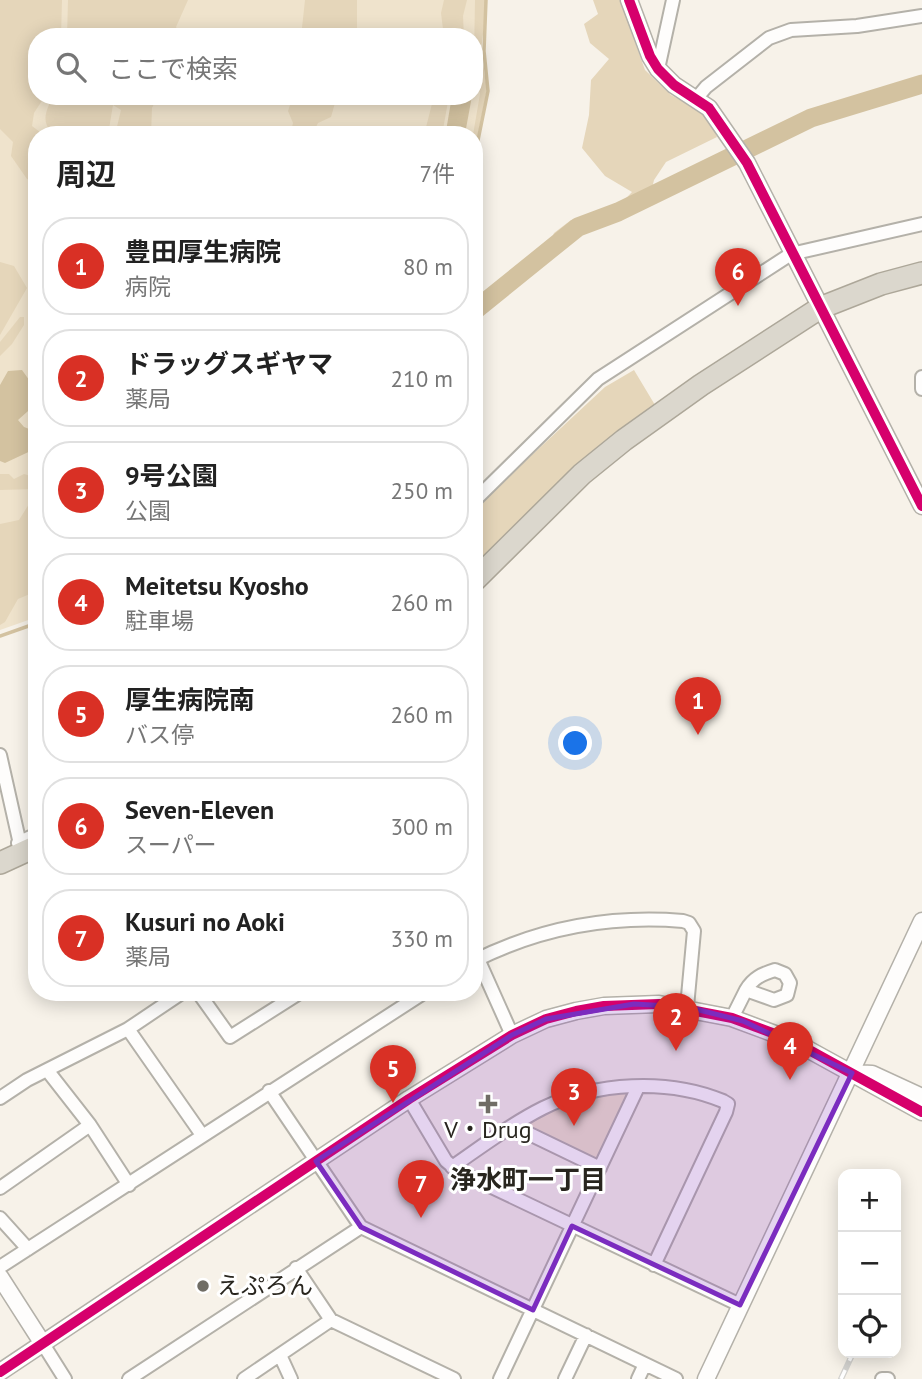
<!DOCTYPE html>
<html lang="ja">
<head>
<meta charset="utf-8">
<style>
  body { margin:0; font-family:"PT Sans","Noto Sans JP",sans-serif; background:#f2f2f2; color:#222 }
  .controls { position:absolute; right:21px; bottom:21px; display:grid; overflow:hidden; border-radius:14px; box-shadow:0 4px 18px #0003 }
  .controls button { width:63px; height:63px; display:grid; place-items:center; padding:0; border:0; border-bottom:2px solid #e0e0e0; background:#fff; color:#222; font:35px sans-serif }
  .you { position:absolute; left:576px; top:744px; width:24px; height:24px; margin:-18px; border:5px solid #fff; border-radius:50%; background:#1a73e8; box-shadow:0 0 0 10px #1a73e833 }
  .badge { display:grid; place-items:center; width:46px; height:46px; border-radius:50%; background:#d93025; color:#fff; font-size:23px; font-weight:700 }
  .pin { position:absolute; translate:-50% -58px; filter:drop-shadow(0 2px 4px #0008) }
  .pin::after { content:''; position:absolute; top:37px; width:24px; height:21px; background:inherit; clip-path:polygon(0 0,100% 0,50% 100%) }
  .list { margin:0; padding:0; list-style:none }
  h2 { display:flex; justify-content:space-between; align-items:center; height:91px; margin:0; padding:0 28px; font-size:30px }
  h2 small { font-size:23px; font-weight:400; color:#767676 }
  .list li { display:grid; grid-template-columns:46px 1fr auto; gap:21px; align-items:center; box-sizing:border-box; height:98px; margin:0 14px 14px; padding:0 14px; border:2px solid #e0e0e0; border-radius:28px }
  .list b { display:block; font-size:26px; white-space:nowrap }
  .list p { margin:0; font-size:23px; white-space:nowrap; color:#767676 }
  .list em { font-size:23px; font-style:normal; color:#767676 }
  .icon { flex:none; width:38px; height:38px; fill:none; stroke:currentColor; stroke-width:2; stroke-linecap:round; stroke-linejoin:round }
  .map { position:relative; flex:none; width:922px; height:1379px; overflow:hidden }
  .search { position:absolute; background:#fff; box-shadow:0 4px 18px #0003; left:28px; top:28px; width:455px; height:77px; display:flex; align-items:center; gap:18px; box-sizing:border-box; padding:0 24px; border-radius:28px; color:#767676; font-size:26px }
  .panel { position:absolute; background:#fff; box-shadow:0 4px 18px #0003; left:28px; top:126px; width:455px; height:875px; border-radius:28px }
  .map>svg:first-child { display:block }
  .green { fill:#efe3cc; fill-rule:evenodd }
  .forest { fill:#e5d6ba }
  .water { fill:#d3c2a0 }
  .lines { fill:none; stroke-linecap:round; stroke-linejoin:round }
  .stream { stroke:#d3c2a0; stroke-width:3.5 }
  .river { stroke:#d3c2a0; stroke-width:19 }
  .street-casing { stroke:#b4b1a9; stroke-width:16 }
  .secondary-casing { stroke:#b4b1a9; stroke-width:19 }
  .highway-casing { stroke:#ada799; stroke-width:24 }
  .street { stroke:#fefdfc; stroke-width:12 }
  .secondary { stroke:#fefdfc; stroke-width:16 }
  .highway { stroke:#dbd7cd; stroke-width:21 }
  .rail-casing { stroke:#d3d2cf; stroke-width:6 }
  .rail { stroke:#fff; stroke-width:3.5; stroke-dasharray:10; stroke-linecap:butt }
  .cycleway-casing { stroke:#fff; stroke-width:15 }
  .cycleway { stroke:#d6006c; stroke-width:10 }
  .marked { fill:#7b2cbf; fill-opacity:0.2; stroke:#7b2cbf; stroke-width:5; stroke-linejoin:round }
  .poi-dot { fill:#706d65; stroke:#fff; stroke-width:2.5 }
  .labels { text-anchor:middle; stroke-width:6; stroke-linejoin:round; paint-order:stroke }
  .poi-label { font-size:24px; fill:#28251e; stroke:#fff }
  .neighbourhood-label { font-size:26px; font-weight:bold; fill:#28251e; stroke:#fff }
</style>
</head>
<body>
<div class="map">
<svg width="922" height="1379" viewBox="0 0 922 1379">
  <rect width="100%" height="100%" fill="#f7f2e9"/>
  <path class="green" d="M 0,0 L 485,0 L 480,52 L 485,90 L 474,135 L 37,135 L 37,617 L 0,630 ZM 37,37 L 474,37 L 474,96 L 37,96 Z
    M 625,1092 L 629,1099 L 601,1158 L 595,1159 L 534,1130 L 530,1123 C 561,1106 589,1094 625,1092 Z"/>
  <path class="forest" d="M 0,0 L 62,0 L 61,37 L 37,37 L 37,96 L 45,96 L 34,113 L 32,126 L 44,135 L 37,135 L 37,183 L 27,179 L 11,156 L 13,142 L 0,129 Z
    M 68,0 L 188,0 L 176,27 L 182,37 L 67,37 Z
    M 305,0 L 357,0 L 357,35 L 301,37 Z
    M 444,0 L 467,0 L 463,16 L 464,37 L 444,37 L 441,13 Z
    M 475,0 L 487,0 L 481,51 L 487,89 L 474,154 L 473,135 L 480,94 L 474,57 Z
    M 593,0 L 620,0 L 645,70 L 671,95 L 709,116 L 717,137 L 666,162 L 654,180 L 650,197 L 639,210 L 582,235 L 474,314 L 474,295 L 480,298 L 504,288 L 546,254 L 554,233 L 571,220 L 587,226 L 609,216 L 632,192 L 605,176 L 582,148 L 589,115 L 591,80 L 609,59 L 590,43 L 584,24 L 598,14 Z
    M 53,96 L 158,96 L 152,108 L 151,135 L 115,135 L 121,110 L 113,105 L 108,135 L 54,135 C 40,122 46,111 53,96 Z
    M 293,96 L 337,96 L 331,117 L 318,123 L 314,131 L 315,135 L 290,135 L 293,123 L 288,111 Z
    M 434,96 L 449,96 L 442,135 L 424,135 Z
    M 0,262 L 14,266 L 27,288 L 0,335 Z
    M 20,317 L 24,317 L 24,325 L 12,344 L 0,356 L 0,342 Z
    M 634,370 L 655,405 L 474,571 L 474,509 L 605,387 Z
    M 0,474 L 9,474 L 14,479 L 24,474 L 37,478 L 37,489 L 0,490 Z
    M 37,500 L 37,591 L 18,599 L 5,622 L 0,625 L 0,524 L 19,520 L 29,504 Z"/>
  <path class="water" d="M 452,96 L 472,96 L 465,134 L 446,131 Z
    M 22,370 L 37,391 L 37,403 L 18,420 L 24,427 L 37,432 L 37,448 L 5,463 L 0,461 L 0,385 L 8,371 Z"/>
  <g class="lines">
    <path class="stream" d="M 474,160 L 488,91 L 484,51 L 486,0
      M 0,636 L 37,623"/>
    <path class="river" d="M 474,311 L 578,227 L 618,212 L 811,118 L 922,84"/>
    <defs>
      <path id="street" d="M 658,69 L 673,0
        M 696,99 L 706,87 L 769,38 L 791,30 L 857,26 L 922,16
        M 922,377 L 922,389
        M 474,501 L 598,379 L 791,254 L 922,224
        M 0,755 L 22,853
        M 18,843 L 37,834
        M 478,959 L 512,1035
        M 474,961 C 540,928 609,915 683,921 L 689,923 L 694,931 L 687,1007
        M 198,992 L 230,1037 L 301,992
        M 732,1018 L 746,990 C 753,978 762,974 775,970 L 785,974 L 790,983 L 787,995 L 774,1000 L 746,990
        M 128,1029 L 202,1135
        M 47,1070 L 90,1125 L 129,1185
        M 269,1091 L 361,1227 L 676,1379
        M 0,1098 L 27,1080 L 128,1029 L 183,992
        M 409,1099 L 446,1161 L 458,1171 L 740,1305
        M 513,1126 L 600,1168
        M 452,1167 C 481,1147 511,1124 543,1108 C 596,1082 668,1078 723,1101 L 728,1104 L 726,1112 L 654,1265
        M 0,1188 L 90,1125
        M 0,1218 L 28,1249
        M 0,1267 L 425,992
        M 296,1268 L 331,1320 L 454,1379
        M 43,1344 L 65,1379
        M 280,1355 L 291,1379
        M 129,1379 L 361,1227
        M 244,1379 L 331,1320
        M 500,1379 L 638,1087
        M 565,1379 L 586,1335
        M 638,1379 L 645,1364
        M 882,1379 L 888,1379"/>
      <path id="secondary" d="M 629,0 L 650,56 L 658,69 L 674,85 L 709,108 L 747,163 L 922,506
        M 852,1073 L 872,1074 L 922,1097
        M 0,1277 L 43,1344
        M 0,1372 L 409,1099 L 512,1035 L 546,1019 L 576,1011 L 604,1006 L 659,1004 L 732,1018 L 791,1040 L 922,1112
        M 706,1379 L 922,921"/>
      <path id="highway" d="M 474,581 L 582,474 L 624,440 L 701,385 L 820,308 L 881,284 L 922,273
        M 0,863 L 37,846"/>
    </defs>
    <use href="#street" class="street-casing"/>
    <use href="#secondary" class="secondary-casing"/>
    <use href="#highway" class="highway-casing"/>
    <use href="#street" class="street"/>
    <use href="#secondary" class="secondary"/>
    <use href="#highway" class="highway"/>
    <defs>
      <path id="rail" d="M 841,1379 L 853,1353"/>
    </defs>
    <use href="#rail" class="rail-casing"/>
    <use href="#rail" class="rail"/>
    <defs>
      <path id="cycleway" d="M 629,0 L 650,56 L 658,69 L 674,85 L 709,108 L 747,163 L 922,506
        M 0,1372 L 409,1099 L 512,1035 L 546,1019 L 576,1011 L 604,1006 L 659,1004 L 732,1018 L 791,1040 L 922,1112"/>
    </defs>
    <use href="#cycleway" class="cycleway-casing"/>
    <use href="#cycleway" class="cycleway"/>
  </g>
  <path class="marked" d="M 634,1004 L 687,1007 L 743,1021 L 852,1073 L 740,1305 L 572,1226 L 533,1310 L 361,1227 L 316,1161 L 512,1035 L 546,1019 Z"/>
  <g class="poi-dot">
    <path d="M484.5 1093.5h7v7h7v7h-7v7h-7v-7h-7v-7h7z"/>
    <circle cx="203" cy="1286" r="7"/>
  </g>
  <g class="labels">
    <g class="poi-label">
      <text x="488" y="1138">V・Drug</text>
      <text x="217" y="1294" text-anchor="start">えぷろん</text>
    </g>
    <g class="neighbourhood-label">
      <text x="528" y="1189">浄水町一丁目</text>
    </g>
  </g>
</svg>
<div class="controls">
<button>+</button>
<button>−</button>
<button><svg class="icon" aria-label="locate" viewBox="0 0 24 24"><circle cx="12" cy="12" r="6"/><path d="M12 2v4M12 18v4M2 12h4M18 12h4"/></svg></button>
</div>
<div class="you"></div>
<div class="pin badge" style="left:698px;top:735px">1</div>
<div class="pin badge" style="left:676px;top:1051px">2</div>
<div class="pin badge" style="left:574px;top:1126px">3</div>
<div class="pin badge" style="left:790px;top:1080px">4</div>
<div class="pin badge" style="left:393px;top:1103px">5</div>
<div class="pin badge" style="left:738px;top:306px">6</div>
<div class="pin badge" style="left:421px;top:1218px">7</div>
<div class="search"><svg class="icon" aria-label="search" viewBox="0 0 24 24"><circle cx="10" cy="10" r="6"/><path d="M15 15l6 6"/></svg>ここで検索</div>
<section class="panel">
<h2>周辺<small>7件</small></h2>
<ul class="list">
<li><span class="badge">1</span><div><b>豊田厚生病院</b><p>病院</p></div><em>80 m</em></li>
<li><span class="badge">2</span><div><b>ドラッグスギヤマ</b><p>薬局</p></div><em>210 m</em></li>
<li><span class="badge">3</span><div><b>9号公園</b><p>公園</p></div><em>250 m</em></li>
<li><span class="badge">4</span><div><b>Meitetsu Kyosho</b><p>駐車場</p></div><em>260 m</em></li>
<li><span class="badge">5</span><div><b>厚生病院南</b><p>バス停</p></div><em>260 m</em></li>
<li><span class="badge">6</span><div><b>Seven-Eleven</b><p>スーパー</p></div><em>300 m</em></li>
<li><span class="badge">7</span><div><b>Kusuri no Aoki</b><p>薬局</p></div><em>330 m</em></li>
</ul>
</section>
</div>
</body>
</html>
